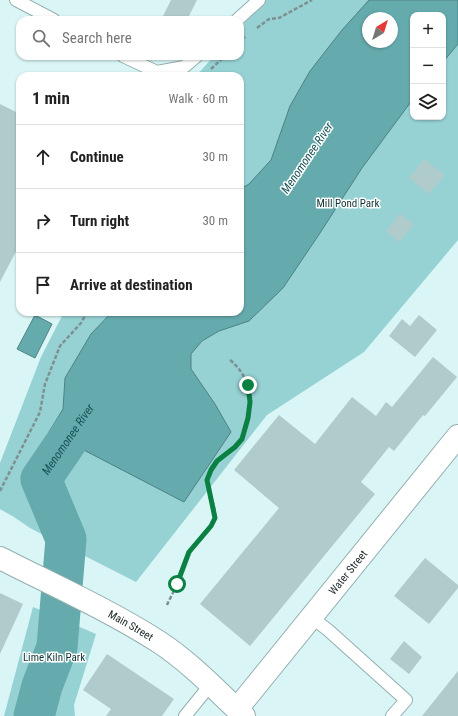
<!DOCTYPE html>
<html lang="en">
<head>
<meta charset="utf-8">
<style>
  body { margin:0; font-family:"Roboto Condensed",sans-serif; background:#f6f6f6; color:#222 }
  .controls { position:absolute; right:12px; top:12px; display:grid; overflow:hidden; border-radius:8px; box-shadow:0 1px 3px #0004 }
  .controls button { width:36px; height:36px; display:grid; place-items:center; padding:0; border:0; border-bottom:1px solid #e0e0e0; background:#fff; color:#222; font:20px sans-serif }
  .compass { position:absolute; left:362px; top:12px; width:36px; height:36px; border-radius:50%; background:#fff; box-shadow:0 1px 3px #0004; rotate:38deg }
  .stop { position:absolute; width:12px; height:12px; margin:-9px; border:3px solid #0b8043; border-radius:50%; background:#fff }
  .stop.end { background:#0b8043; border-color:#fff; box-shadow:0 1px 4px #0008 }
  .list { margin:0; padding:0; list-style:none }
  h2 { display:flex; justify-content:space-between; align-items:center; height:52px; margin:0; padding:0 16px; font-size:17px }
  h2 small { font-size:13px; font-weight:400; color:#767676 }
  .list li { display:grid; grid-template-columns:26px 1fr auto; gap:12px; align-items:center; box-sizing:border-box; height:64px; padding:0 16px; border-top:1px solid #e0e0e0 }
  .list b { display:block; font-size:15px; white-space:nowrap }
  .list em { font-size:13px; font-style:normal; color:#767676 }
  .icon { flex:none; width:22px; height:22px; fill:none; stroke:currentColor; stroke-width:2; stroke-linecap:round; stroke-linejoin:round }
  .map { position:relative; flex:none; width:458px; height:716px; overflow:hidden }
  .search { position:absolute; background:#fff; box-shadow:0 1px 3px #0004; left:16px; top:16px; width:228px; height:44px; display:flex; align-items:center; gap:10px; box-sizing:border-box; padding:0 14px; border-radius:12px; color:#767676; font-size:15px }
  .panel { position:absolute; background:#fff; box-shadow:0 1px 3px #0004; left:16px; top:72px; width:228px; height:244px; border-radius:12px }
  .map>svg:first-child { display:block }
  .green { fill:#96d1d3; fill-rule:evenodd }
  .water { fill:#65aaad; stroke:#4e8284; fill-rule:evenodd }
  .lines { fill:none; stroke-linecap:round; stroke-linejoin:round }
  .river { stroke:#65aaad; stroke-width:41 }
  .building { fill:#b0cbcc }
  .lane-casing { stroke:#94afb0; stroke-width:14 }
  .street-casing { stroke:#94afb0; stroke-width:24 }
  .secondary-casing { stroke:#94afb0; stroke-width:24 }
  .path { stroke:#7d9192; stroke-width:2.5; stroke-dasharray:4 2; stroke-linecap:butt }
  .lane { stroke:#fff; stroke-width:12 }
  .street { stroke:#fff; stroke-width:22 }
  .secondary { stroke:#fff; stroke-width:22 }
  .route { stroke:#0b8043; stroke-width:5 }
  .labels { text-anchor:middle; stroke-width:3; stroke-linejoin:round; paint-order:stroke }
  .park-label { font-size:11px; fill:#0e3133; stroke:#fff }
  .street-label { font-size:11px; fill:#1a2425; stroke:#fff }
  .water-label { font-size:12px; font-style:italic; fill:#175356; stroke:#fff }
</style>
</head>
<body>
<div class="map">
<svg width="458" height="716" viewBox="0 0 458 716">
  <rect width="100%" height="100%" fill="#d9f5f6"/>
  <path class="green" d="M 265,0 L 458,0 L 458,240 L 364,352 L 267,415 L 136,582 L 30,528 L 14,517 L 0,509 L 0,463 L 41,357 L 64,312 L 240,312 L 240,76 L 196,76 L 214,56 L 240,56 L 240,28 ZM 413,15 L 443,15 L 443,117 L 413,117 ZM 368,18 L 392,18 L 392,42 L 368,42 Z
    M 33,607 L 96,634 L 74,705 L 75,716 L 4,716 Z"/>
  <path class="water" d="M 369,0 L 458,0 L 458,44 L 443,62 L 443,15 L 413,15 L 413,99 L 362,168 L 320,233 L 283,288 L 249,321 L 219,331 L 202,341 L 191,354 L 191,369 L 215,404 L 231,432 L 184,502 L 49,432 L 63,409 L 65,378 L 91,334 L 112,312 L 240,312 L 240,189 L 249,184 L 271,160 L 290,106 L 310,71 L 342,30 ZM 368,18 L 392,18 L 392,42 L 368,42 Z
    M 35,315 L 52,324 L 35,358 L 17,349 Z"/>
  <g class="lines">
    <path class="river" id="s1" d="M 34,716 L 42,686 L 57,647 L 66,539 L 41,479 L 99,394"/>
  </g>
  <path class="building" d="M 171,0 L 197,0 L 187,20 L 161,20 Z
    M 0,104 L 20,114 L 20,244 L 0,282 Z
    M 424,159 L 445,175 L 429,194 L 409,178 Z
    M 400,213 L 414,225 L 399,242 L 386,231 Z
    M 419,315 L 437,330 L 415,357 L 389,336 L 402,319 L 410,326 Z
    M 433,357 L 457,377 L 425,416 L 423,415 L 394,451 L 389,447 L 361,482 L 375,494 L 250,646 L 200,604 L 279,508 L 234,470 L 279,415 L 315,444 L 352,397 L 376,416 L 386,402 L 392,407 Z
    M 425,558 L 458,585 L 458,588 L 429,624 L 394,596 Z
    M 0,593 L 23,604 L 0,654 Z
    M 404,641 L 422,657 L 409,674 L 390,659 Z
    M 107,654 L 174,699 L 162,716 L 106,716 L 111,709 L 83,690 Z
    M 458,671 L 458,716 L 422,716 Z"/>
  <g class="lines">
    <defs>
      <path id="lane" d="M 16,0 L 54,20
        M 237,20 L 259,0
        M 123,56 L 157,72 L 184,67 L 197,56
        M 311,617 L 328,630 L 406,700 L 392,716
        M 185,716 L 211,684"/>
      <g id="street">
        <path id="s2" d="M 237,709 L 458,436"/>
      </g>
      <g id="secondary">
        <path id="s3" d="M 0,558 C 53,585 109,610 159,642 C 191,663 217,691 244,716"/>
      </g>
    </defs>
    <use href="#lane" class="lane-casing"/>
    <use href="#street" class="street-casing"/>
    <use href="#secondary" class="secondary-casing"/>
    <path class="path" d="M 257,28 L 269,19 L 279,18 L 312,0
      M 240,42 L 245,37
      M 211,69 L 225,56
      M 0,491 L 40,412 L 45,384 L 60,346 L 81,323 L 87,312
      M 167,605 C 170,598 175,590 177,583 C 181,573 184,561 190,552 C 196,542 214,528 215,518 C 216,501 203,486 210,470 C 216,460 227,455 235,448 C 241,441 243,434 246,426 C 253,401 251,377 230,360"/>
    <use href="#lane" class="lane"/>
    <use href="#street" class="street"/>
    <use href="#secondary" class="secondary"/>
  </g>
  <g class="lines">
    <path class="route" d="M 177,584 L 189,552 L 211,526 L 215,518 L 207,480 L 211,470 L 217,461 L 235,447 L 242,439 L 248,418 L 250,402 L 248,385"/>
  </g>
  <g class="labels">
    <g class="park-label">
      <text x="348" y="207">Mill Pond Park</text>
      <text x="54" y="661">Lime Kiln Park</text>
    </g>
    <g class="street-label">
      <text dy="4" stroke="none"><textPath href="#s2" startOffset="176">Water Street</textPath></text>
      <text dy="4" stroke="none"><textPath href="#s3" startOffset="147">Main Street</textPath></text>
    </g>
    <g class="water-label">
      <text transform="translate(307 158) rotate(-56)" y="4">Menomonee River</text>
      <text dy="4" stroke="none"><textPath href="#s1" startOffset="294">Menomonee River</textPath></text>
    </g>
  </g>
</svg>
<div class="controls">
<button>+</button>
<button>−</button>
<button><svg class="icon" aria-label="layers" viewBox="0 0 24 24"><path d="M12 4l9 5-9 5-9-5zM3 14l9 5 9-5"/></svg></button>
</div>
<svg class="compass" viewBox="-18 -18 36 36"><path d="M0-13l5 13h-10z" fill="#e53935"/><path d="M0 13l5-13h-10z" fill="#767676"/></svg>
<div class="stop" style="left:177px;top:584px"></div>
<div class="stop end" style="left:248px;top:385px"></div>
<div class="search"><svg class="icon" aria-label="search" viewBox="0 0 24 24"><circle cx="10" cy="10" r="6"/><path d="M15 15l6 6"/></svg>Search here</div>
<section class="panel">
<h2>1 min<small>Walk · 60 m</small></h2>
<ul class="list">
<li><svg class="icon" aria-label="ahead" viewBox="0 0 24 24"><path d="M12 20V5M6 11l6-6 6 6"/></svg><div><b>Continue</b></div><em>30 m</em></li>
<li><svg class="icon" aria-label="right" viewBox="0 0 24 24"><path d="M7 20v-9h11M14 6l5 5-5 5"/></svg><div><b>Turn right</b></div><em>30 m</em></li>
<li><svg class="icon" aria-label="arrive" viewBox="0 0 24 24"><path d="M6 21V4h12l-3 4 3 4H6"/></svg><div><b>Arrive at destination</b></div></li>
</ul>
</section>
</div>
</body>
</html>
